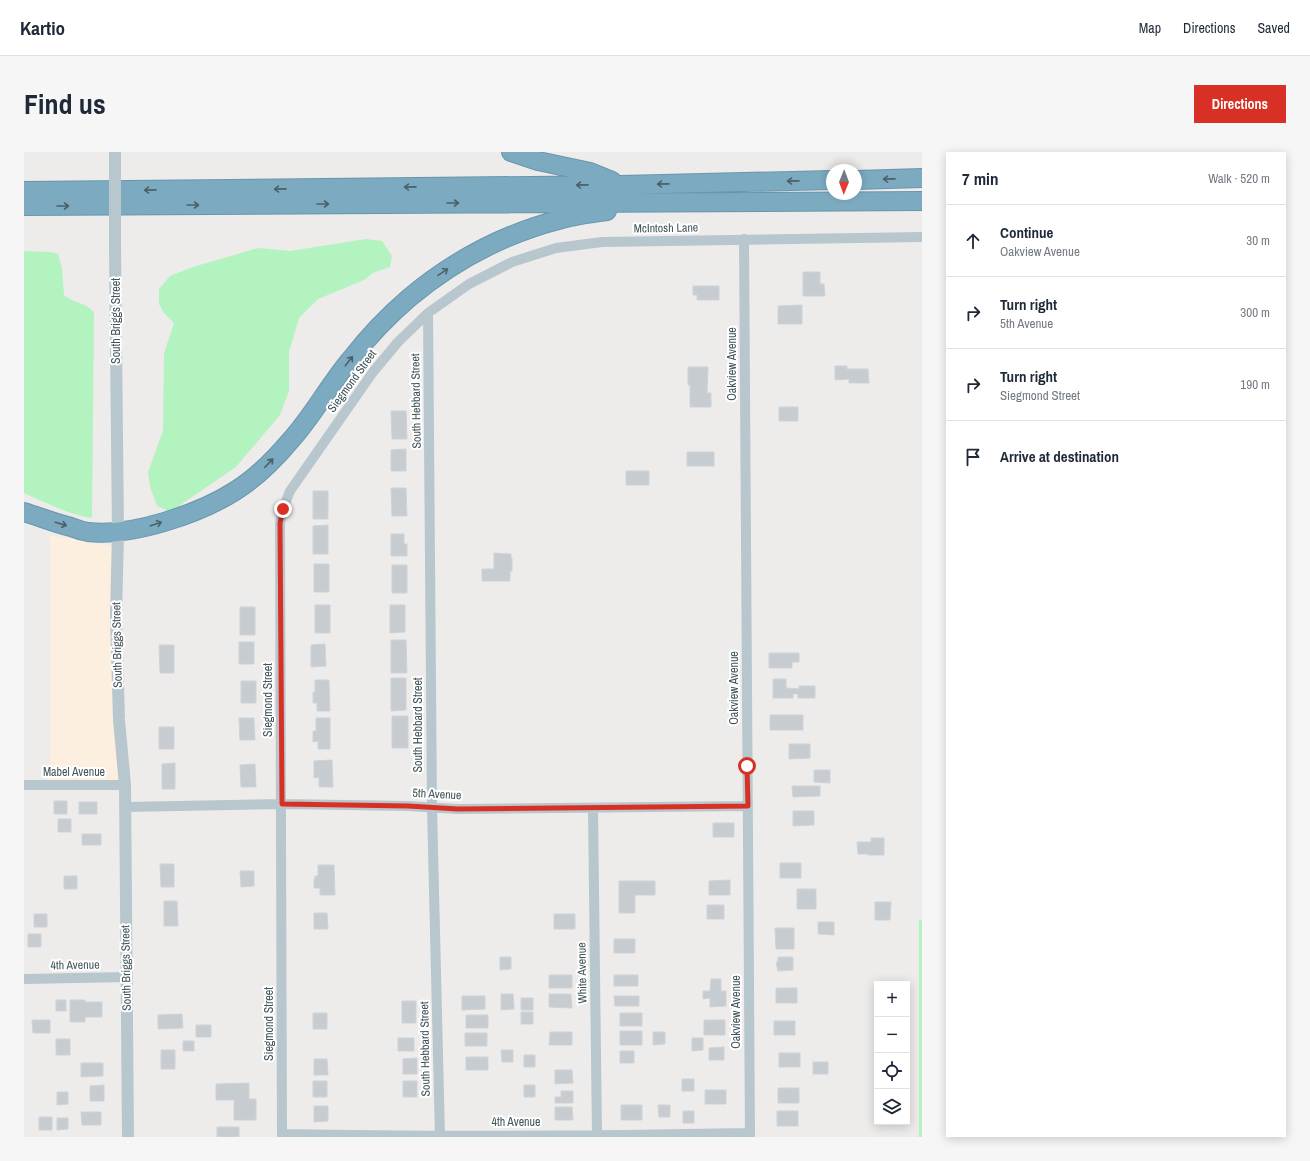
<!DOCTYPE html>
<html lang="en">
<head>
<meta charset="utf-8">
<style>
  body { margin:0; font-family:"Archivo Narrow",sans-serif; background:#f6f6f7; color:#1f2937 }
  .controls { position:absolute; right:12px; bottom:12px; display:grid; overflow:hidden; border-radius:0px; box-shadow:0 2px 10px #0003 }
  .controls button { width:36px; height:36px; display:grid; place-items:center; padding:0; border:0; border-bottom:1px solid #e0e1e3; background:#fff; color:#1f2937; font:20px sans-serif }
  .compass { position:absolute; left:802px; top:12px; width:36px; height:36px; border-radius:50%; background:#fff; box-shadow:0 2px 10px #0003; rotate:181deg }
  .stop { position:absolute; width:12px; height:12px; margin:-9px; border:3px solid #d93025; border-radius:50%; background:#fff }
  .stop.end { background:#d93025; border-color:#fff; box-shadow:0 1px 4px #0008 }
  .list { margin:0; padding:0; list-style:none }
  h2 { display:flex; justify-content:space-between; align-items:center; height:52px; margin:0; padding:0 16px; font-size:17px }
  h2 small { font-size:13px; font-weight:400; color:#747a83 }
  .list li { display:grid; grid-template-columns:26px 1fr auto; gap:12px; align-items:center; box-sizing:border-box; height:72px; padding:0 16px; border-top:1px solid #e0e1e3 }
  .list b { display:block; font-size:15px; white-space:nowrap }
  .list p { margin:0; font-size:13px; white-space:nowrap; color:#747a83 }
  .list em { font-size:13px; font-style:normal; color:#747a83 }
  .icon { flex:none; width:22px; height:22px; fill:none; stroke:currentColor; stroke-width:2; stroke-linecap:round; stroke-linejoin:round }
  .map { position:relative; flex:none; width:898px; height:985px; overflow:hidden; border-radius:0px }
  header { display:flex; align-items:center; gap:24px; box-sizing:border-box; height:56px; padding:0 20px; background:#fff; border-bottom:1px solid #e0e1e3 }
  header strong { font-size:19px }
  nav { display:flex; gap:22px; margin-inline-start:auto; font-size:14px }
  .intro { display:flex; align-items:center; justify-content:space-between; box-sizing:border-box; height:96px; padding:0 24px }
  h1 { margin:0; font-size:28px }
  .button { padding:10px 18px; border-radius:0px; background:#d93025; color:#fff; font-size:14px; font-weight:700 }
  main { display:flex; gap:24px; padding:0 24px }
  aside { flex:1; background:#fff; border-radius:0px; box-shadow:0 2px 10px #0003 }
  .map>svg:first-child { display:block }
  .commercial { fill:#fdefe0 }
  .green { fill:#b2f3bf }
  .building { fill:#c7ccd1; stroke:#ced3d8 }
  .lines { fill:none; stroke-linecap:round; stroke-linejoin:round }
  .motorway-casing { stroke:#6896ac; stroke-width:20 }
  .minor { stroke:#b7c7cd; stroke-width:10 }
  .tertiary { stroke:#b7c7cd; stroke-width:12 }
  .motorway { stroke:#7cabc1; stroke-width:18 }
  .tertiary-bridge { stroke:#b7c7cd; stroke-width:12 }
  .oneway { stroke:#4b6169 }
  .route { stroke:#d93025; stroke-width:5 }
  .labels { text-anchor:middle; stroke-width:4; stroke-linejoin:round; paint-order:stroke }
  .street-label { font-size:12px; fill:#42545a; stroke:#fff }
</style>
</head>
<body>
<header>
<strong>Kartio</strong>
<nav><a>Map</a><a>Directions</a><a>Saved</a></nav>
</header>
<div class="intro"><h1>Find us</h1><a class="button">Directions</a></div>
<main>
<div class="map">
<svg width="898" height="985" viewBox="0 0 898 985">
  <rect width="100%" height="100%" fill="#eeebeb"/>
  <path class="commercial" d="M 26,383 L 96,396 L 99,567 L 105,633 L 26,635 Z"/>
  <path class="green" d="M 342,87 L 358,89 L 368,104 L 366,115 L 349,121 L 340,128 L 294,147 L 275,166 L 265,200 L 265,239 L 256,263 L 212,315 L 146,360 L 133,354 L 126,335 L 124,320 L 139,279 L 140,201 L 150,171 L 140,161 L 135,152 L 135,137 L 146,124 L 169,115 L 234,96 L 266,99 Z
    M 0,99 L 26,100 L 34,102 L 38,117 L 40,143 C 51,152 59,149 70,160 L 68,366 C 44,362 22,351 0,341 Z
    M 895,768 L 898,768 L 898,985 L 895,985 Z"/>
  <path class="building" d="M 779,120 L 796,120 L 796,132 L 800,132 L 801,144 L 779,144 Z
    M 669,134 L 695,134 L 695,148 L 673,148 L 673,143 L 669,143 Z
    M 778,153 L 778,172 L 754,172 L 754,154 Z
    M 811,214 L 823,214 L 823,217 L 844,217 L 845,231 L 825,231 L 825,227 L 811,228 Z
    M 664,215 L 684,215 L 683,241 L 687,241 L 687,255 L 666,255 L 666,233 L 664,233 Z
    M 755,255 L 774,255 L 774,269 L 755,269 Z
    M 367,259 L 382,259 L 383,287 L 368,287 Z
    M 382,297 L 382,319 L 367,319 L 367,298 Z
    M 663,300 L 690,300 L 690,314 L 663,314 Z
    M 602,319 L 625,319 L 625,333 L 602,333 Z
    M 367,336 L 382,336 L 383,364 L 368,364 Z
    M 289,339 L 304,339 L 304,367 L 289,367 Z
    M 304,373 L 304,402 L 289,402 L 289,374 Z
    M 367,382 L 380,382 L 380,392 L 383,392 L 383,404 L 367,404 Z
    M 470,401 L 487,402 L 487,406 L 488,406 L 488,419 L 486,419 L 486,429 L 458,429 L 458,417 L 470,417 Z
    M 290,412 L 305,412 L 305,440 L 290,440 Z
    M 368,413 L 383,413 L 383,441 L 368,441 Z
    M 291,453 L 306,453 L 306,481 L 291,481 Z
    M 366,453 L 381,453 L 381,480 L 366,481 Z
    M 216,455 L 231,455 L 231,483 L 216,483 Z
    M 367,488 L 382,488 L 383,521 L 367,521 Z
    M 215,490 L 230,490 L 230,512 L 215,512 Z
    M 301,492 L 302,514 L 287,515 L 287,493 Z
    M 135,493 L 150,493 L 150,521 L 136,521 Z
    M 745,501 L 775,501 L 775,510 L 768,510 L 768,516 L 745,516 Z
    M 367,526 L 382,526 L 382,558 L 367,559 Z
    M 749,527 L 762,527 L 762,536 L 775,537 L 775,534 L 791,534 L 791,546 L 774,546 L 774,542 L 769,542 L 769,546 L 749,546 Z
    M 291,528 L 305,528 L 306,559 L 293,559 L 293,551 L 289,551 L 289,540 L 291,540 Z
    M 217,529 L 232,529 L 232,551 L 217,551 Z
    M 746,563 L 779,563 L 779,578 L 746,578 Z
    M 368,564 L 384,564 L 384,596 L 368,596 Z
    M 215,566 L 230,566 L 231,588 L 216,588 Z
    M 292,566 L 306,566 L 306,597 L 294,597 L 294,589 L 289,590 L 289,579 L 292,579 Z
    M 135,575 L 150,575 L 150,597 L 135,597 Z
    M 765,592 L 786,592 L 786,606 L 765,607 Z
    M 308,608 L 309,635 L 295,635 L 295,625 L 290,626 L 290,609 Z
    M 151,611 L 151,637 L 138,637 L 138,612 Z
    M 231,612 L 232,635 L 217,635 L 216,613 Z
    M 790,618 L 806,618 L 806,631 L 790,630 Z
    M 768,634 L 796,634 L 796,644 L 769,645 Z
    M 30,649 L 43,649 L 43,662 L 30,662 Z
    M 55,650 L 73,650 L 73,662 L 55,662 Z
    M 769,659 L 790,659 L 790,673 L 769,674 Z
    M 34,667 L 47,667 L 47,680 L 34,680 Z
    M 689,671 L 710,671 L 710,685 L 689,685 Z
    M 58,682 L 77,682 L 77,693 L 58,693 Z
    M 847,686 L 860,686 L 860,703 L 844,703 L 844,702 L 834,702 L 833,690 L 847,690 Z
    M 756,711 L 777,711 L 777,726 L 756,726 Z
    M 136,712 L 150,712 L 150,735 L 137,735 Z
    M 294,713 L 310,713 L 311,743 L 296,743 L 296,736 L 290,736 L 290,727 L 291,727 L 291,724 L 294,724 Z
    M 216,719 L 230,719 L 230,734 L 217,735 Z
    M 40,724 L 53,724 L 53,737 L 40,737 Z
    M 706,728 L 706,743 L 685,743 L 685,729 Z
    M 595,729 L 631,729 L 631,743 L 611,743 L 611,761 L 595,761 Z
    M 773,737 L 792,737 L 792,757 L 773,757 Z
    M 140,749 L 153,749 L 154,774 L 140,774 Z
    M 851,750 L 867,750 L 866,768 L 851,768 Z
    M 683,753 L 700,753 L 700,767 L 683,767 Z
    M 290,761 L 303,761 L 304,777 L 290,777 Z
    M 10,762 L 23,762 L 23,775 L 10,775 Z
    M 530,762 L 551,762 L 551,777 L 530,777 Z
    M 794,770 L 810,770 L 810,783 L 794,782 Z
    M 751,776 L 770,776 L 770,797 L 752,797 Z
    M 4,782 L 17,782 L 17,795 L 4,795 Z
    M 590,787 L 611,787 L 611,801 L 590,801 Z
    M 476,805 L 487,805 L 487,817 L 476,818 Z
    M 754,805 L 769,805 L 769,818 L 754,819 L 752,810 L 754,810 Z
    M 525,823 L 548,823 L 548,836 L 525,836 Z
    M 590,823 L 614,823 L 614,834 L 590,834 Z
    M 687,827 L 697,827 L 697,839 L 702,839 L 702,854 L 686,855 L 686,846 L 679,847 L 679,839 L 686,839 Z
    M 752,836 L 773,836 L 773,851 L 752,851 Z
    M 477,842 L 489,842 L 490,857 L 477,858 Z
    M 525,842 L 547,842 L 548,856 L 525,855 Z
    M 438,844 L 461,844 L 461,857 L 438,858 Z
    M 590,844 L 615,844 L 615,854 L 591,854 Z
    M 497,846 L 509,846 L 509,858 L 497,858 Z
    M 32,848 L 42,848 L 42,859 L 32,859 Z
    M 46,848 L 61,848 L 61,850 L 78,850 L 78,865 L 61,865 L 61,870 L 46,870 Z
    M 378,849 L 392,849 L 392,871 L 378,871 Z
    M 497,860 L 509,860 L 509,872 L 497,872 Z
    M 289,861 L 303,861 L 303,877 L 289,877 Z
    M 596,861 L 618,861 L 618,874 L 596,874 Z
    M 158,862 L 159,876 L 134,877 L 134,863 Z
    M 442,863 L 464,863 L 464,876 L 442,876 Z
    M 8,868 L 26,868 L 26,881 L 9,881 Z
    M 680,868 L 701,868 L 701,883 L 680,883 Z
    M 750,869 L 771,869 L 771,883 L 750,883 Z
    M 172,873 L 187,873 L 187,885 L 172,885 Z
    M 596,879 L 618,879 L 618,893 L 596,893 Z
    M 526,880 L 548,880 L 548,893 L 525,893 Z
    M 629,880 L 641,880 L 641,892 L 629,893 Z
    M 441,881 L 463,881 L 463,894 L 441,894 Z
    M 374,886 L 390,886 L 390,899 L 374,899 Z
    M 668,886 L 679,886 L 679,898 L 668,899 Z
    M 32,887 L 46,887 L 46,903 L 32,903 Z
    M 159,889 L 170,889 L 170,899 L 159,899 Z
    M 700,895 L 700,908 L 685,908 L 685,896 Z
    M 137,898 L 151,898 L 151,917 L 137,917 Z
    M 477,898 L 489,898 L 489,910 L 478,910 Z
    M 596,899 L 610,899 L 610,911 L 596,911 Z
    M 755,901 L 776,901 L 776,915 L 755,915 Z
    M 500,903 L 511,903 L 511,915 L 500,915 Z
    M 442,905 L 464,905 L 464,918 L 442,918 Z
    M 393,906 L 393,922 L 379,922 L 379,907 Z
    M 290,907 L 303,907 L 304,923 L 290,923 Z
    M 789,910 L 804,910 L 804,922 L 789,922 Z
    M 57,911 L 79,911 L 79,924 L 57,925 Z
    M 531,918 L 548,918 L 549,931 L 531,932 Z
    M 658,927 L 670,927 L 670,939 L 658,939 Z
    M 289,929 L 303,929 L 303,945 L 289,945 Z
    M 379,929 L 393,929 L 393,945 L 379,945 Z
    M 225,931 L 225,947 L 232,947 L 232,968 L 210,968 L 210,948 L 192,948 L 192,932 Z
    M 80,933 L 80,949 L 66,949 L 66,934 Z
    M 500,933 L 511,933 L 511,945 L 500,945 Z
    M 754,936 L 775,936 L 775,951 L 754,951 Z
    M 681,938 L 702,938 L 702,952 L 681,952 Z
    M 537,939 L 549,939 L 549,951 L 531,951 L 531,945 L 537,945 Z
    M 33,940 L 44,940 L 44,952 L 33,953 Z
    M 597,953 L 618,953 L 618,968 L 597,968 Z
    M 634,953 L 646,953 L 646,965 L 635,965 Z
    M 290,954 L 304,954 L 304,969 L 290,970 Z
    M 531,955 L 548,955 L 549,968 L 531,968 Z
    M 659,959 L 670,959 L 670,971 L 659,971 Z
    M 753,959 L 774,959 L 774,974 L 753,974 Z
    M 57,960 L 77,960 L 77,973 L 58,973 Z
    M 15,965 L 28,965 L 28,978 L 15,978 Z
    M 33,966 L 44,966 L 44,977 L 33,978 Z
    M 193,975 L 215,975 L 215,985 L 193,985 Z"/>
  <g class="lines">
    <defs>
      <path id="motorway" d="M 487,0 L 514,9 L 566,20 L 588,29
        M 832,28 L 898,26
        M 0,39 L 597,33 L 808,28
        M 0,54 L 898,49
        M 0,360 C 16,365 31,371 47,375 C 52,377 58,379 64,380 C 107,385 175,362 211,339 C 232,326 250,308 266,289 C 289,264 305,233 327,207 C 344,185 364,164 385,146 C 429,109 482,81 538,67 C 552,63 568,61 583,59"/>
    </defs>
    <use href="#motorway" class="motorway-casing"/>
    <path class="minor" d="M 720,87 L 726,985
      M 404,161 L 408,656 L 416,985
      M 0,633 L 101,633
      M 101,655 L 258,652 L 384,654 L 434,657 L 724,654
      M 569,656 L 573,985
      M 0,827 L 103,825
      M 258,982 C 414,985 570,984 726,981
      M 258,985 L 256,371 L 259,357 L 266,339 L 349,220 L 374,190 L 404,161 L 445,132 L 488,110 L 532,96 L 578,90 L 898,85"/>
    <path class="tertiary" d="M 91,95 L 94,381 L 92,465 L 95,568 L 101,633 L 104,985"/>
    <use href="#motorway" class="motorway"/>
    <path class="tertiary-bridge" d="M 91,0 L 91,95"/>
  </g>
  <defs><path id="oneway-shaft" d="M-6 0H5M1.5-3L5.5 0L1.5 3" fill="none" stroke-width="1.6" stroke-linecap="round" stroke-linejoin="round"/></defs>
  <g class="oneway">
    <use href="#oneway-shaft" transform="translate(865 27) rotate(179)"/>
    <use href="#oneway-shaft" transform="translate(769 29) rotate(179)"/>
    <use href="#oneway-shaft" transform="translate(639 32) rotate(179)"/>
    <use href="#oneway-shaft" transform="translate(558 33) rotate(179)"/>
    <use href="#oneway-shaft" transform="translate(386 35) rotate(179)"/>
    <use href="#oneway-shaft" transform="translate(256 37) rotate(179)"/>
    <use href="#oneway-shaft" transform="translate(126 38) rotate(179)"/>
    <use href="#oneway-shaft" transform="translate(429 51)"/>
    <use href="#oneway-shaft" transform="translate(299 52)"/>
    <use href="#oneway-shaft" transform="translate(169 53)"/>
    <use href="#oneway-shaft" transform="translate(39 54)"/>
    <use href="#oneway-shaft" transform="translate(419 120) rotate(-34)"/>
    <use href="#oneway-shaft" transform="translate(325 209) rotate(-52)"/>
    <use href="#oneway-shaft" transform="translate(245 311) rotate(-46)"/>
    <use href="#oneway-shaft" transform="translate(37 372) rotate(16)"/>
    <use href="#oneway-shaft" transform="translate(132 372) rotate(-18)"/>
  </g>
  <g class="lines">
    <path class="route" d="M 259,357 L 256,371 L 258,652 L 384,654 L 434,657 L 724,654 L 723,614"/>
  </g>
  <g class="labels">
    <g class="street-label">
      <text transform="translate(642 76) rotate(-1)" y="4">McIntosh Lane</text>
      <text transform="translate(92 169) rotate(-90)" y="4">South Briggs Street</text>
      <text transform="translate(708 212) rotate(-90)" y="4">Oakview Avenue</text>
      <text transform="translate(328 229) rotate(-54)" y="4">Siegmond Street</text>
      <text transform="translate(392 249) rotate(-91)" y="4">South Hebbard Street</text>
      <text transform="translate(93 493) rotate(-91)" y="4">South Briggs Street</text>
      <text transform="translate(710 536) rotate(-90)" y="4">Oakview Avenue</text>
      <text transform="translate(244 548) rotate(-90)" y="4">Siegmond Street</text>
      <text transform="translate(394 573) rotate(-90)" y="4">South Hebbard Street</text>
      <text x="50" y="624">Mabel Avenue</text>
      <text transform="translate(413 642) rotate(3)" y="4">5th Avenue</text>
      <text transform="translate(51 813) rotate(-1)" y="4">4th Avenue</text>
      <text transform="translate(102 816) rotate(-91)" y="4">South Briggs Street</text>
      <text transform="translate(558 821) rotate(-91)" y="4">White Avenue</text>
      <text transform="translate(712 860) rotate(-90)" y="4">Oakview Avenue</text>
      <text transform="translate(245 872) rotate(-90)" y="4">Siegmond Street</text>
      <text transform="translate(401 897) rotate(-91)" y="4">South Hebbard Street</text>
      <text x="492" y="974">4th Avenue</text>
    </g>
  </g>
</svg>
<div class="controls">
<button>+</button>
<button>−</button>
<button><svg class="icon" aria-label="locate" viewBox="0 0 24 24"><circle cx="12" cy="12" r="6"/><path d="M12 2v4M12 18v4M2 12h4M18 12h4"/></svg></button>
<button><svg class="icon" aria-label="layers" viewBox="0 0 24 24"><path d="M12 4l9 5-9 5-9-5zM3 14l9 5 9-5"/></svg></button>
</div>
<svg class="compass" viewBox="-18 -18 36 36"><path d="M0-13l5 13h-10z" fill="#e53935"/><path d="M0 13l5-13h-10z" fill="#747a83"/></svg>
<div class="stop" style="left:723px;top:614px"></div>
<div class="stop end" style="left:259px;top:357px"></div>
</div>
<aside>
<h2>7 min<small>Walk · 520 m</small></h2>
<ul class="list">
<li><svg class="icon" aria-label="ahead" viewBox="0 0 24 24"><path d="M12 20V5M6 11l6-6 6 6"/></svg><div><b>Continue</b><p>Oakview Avenue</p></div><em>30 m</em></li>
<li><svg class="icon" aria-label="right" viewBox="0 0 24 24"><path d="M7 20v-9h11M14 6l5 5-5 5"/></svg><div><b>Turn right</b><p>5th Avenue</p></div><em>300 m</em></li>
<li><svg class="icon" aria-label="right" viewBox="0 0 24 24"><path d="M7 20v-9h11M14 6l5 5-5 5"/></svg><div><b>Turn right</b><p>Siegmond Street</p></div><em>190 m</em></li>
<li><svg class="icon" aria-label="arrive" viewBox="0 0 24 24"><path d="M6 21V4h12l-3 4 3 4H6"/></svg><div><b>Arrive at destination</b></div></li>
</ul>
</aside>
</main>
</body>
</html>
